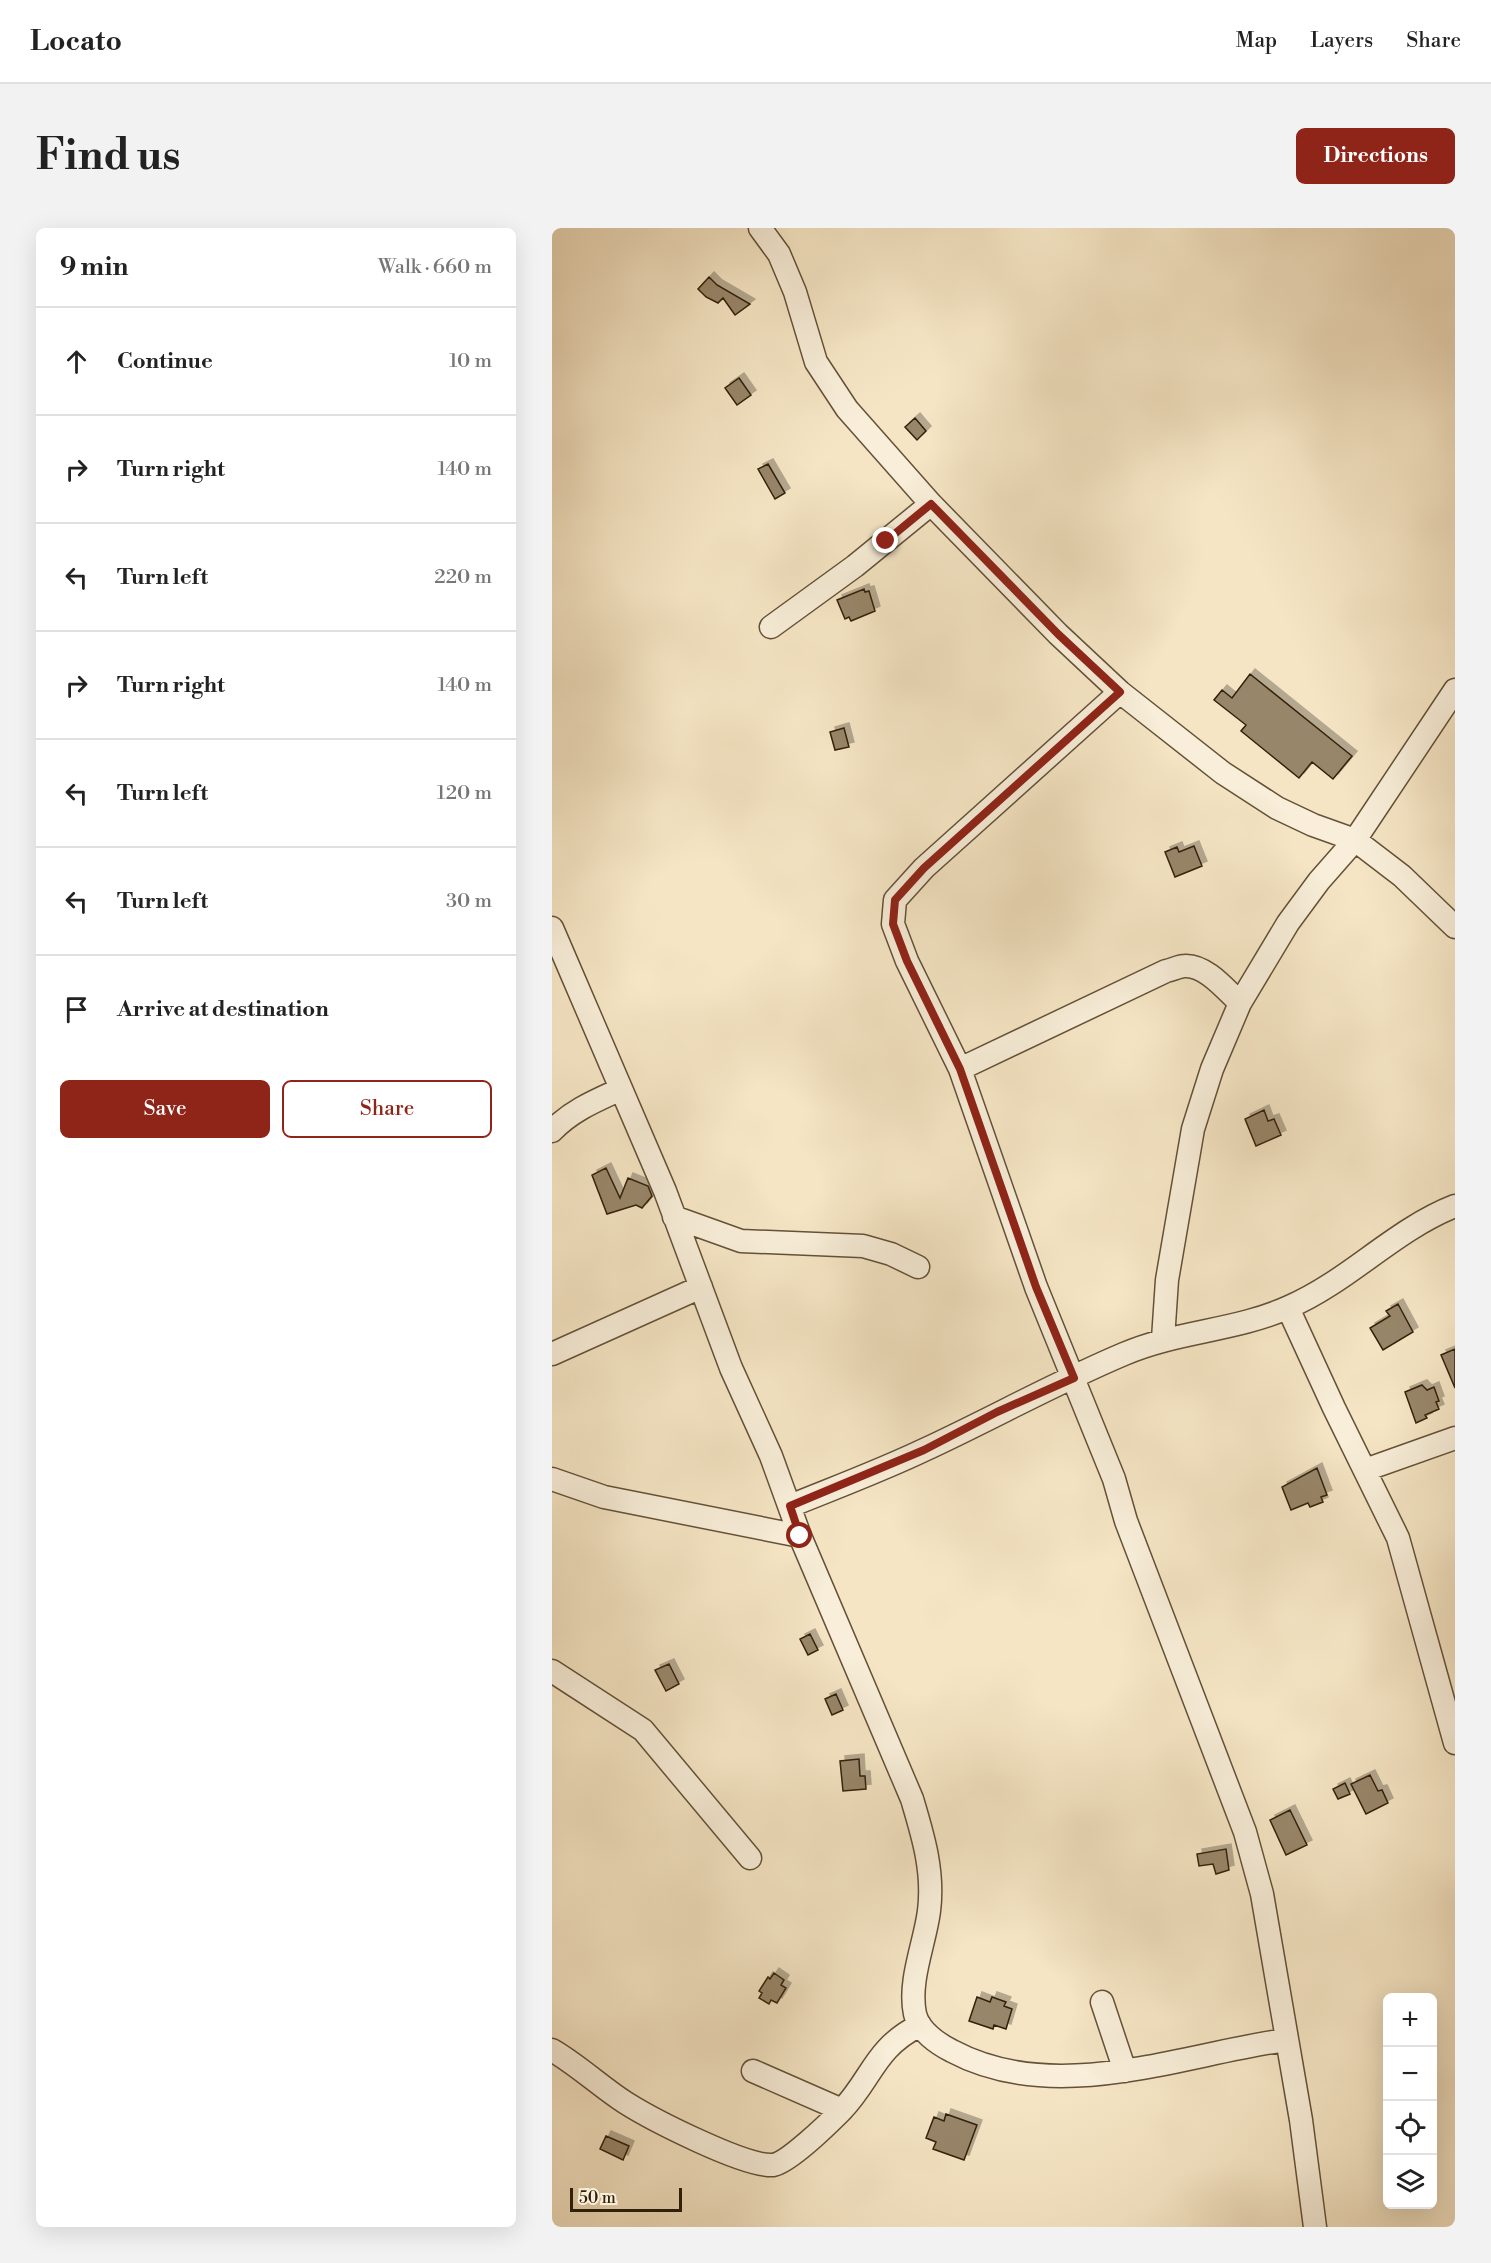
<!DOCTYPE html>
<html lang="en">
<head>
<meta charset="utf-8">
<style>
  body { margin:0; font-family:"Libre Bodoni",serif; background:#f2f2f2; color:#222 }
  .controls { position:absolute; right:18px; bottom:18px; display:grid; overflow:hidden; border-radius:9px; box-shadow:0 6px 24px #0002 }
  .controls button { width:54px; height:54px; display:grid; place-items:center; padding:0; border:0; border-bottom:2px solid #e0e0e0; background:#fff; color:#222; font:30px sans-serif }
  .scale { position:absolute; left:18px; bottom:15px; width:112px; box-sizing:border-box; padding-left:6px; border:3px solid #332008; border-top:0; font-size:16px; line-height:21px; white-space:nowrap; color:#332008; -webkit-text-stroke:4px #f8eed9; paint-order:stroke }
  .stop { position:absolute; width:18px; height:18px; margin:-14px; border:4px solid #8f2418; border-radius:50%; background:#fff }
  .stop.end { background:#8f2418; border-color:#fff; box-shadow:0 2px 6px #0008 }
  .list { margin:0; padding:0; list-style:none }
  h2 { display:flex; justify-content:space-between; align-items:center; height:78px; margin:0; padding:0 24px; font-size:26px }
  h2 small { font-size:20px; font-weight:400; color:#767676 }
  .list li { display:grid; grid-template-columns:39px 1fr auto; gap:18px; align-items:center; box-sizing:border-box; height:108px; padding:0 24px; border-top:2px solid #e0e0e0 }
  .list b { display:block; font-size:22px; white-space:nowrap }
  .list em { font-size:20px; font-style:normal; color:#767676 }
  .actions { display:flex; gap:12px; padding:18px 24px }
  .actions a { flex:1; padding:14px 0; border:2px solid #8f2418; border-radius:9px; text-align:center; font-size:21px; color:#8f2418 }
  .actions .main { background:#8f2418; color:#fff }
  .icon { flex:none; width:33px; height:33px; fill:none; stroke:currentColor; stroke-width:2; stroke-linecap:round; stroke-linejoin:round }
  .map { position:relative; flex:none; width:903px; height:1999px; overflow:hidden; border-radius:9px }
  header { display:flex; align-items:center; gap:36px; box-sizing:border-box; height:84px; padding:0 30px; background:#fff; border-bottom:2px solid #e0e0e0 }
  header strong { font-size:28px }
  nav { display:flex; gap:33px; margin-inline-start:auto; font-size:21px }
  .intro { display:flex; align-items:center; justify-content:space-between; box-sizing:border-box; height:144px; padding:0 36px }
  h1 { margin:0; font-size:42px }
  .button { padding:15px 27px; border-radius:9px; background:#8f2418; color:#fff; font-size:21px; font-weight:700 }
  main { display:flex; gap:36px; padding:0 36px }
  aside { flex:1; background:#fff; border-radius:9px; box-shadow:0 6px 24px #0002 }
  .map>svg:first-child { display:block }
  .building { fill:#98866a; stroke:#332008; stroke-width:1.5; filter:url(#shadow) }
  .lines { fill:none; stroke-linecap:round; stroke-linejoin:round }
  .minor-casing { stroke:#645137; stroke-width:25 }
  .minor { stroke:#f8eed9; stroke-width:22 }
  .route { stroke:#8f2418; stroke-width:8 }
</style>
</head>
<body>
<header>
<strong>Locato</strong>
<nav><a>Map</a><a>Layers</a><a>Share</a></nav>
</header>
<div class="intro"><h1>Find us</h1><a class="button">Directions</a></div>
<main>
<aside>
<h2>9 min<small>Walk · 660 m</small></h2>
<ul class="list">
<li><svg class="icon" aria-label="ahead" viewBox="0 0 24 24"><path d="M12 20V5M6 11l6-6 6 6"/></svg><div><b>Continue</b></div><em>10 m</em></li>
<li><svg class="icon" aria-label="right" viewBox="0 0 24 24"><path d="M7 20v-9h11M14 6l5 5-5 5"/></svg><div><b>Turn right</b></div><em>140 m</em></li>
<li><svg class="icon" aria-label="left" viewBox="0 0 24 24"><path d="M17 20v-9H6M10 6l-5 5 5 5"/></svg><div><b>Turn left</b></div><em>220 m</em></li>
<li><svg class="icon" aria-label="right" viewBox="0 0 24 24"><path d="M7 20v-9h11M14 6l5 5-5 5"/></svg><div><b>Turn right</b></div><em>140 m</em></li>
<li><svg class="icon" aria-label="left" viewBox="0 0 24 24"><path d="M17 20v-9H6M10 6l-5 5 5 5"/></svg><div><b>Turn left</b></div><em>120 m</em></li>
<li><svg class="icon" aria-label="left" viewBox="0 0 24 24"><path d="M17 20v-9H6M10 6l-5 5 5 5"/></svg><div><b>Turn left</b></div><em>30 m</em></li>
<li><svg class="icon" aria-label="arrive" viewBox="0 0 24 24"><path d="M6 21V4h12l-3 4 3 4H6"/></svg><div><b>Arrive at destination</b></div></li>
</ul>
<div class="actions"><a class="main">Save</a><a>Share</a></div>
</aside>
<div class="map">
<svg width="903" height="1999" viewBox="0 0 903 1999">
  <defs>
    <filter id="shadow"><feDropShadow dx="5" dy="-5" stdDeviation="0" flood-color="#0004"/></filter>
  </defs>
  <rect width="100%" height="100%" fill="#f5e5c4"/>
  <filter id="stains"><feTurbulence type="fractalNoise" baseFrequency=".00333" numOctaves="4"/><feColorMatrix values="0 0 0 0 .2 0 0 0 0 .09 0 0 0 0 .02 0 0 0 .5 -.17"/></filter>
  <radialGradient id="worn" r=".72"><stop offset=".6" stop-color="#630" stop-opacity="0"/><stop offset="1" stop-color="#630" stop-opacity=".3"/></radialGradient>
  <path class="building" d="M 157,49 L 165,57 L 198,76 L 183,87 L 171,70 L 166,75 L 154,69 L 146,61 Z
    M 187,150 L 199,167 L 185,177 L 173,160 Z
    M 363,190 L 374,203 L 365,212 L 353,199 Z
    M 216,236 L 233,265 L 223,271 L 206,241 Z
    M 312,361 L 313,364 L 317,363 L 323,383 L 299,393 L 297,389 L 293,391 L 285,372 Z
    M 698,446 L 800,528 L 781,551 L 760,534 L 747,550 L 689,503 L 694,497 L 662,472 L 670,462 L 680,470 Z
    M 292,500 L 297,519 L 283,522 L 278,504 Z
    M 642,618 L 650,638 L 623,649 L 613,624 L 625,619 L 627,624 Z
    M 712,882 L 716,893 L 722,891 L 729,907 L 704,918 L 693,891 Z
    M 54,940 L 68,970 L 76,950 L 96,958 L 100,968 L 90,980 L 84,977 L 55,986 L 40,947 Z
    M 846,1076 L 861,1104 L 831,1122 L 818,1100 L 838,1088 L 834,1083 Z
    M 903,1121 L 903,1160 L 889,1127 Z
    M 870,1157 L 875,1162 L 882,1159 L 887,1173 L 884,1174 L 887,1181 L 873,1187 L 875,1190 L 864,1195 L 853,1164 Z
    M 765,1240 L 775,1267 L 769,1269 L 771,1274 L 758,1279 L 756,1275 L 739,1282 L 730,1259 Z
    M 258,1406 L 266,1422 L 256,1427 L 248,1411 Z
    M 117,1436 L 127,1456 L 114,1463 L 103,1442 Z
    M 284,1466 L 291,1482 L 280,1487 L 273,1471 Z
    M 307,1531 L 308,1548 L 313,1548 L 314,1561 L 291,1563 L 288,1533 Z
    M 818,1547 L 826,1563 L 830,1562 L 836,1575 L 814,1586 L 799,1556 Z
    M 793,1555 L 798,1566 L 786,1571 L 781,1561 Z
    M 738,1582 L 755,1617 L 734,1627 L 718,1592 Z
    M 674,1621 L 677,1642 L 664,1646 L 661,1636 L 647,1638 L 645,1626 Z
    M 222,1745 L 232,1752 L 229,1757 L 234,1760 L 225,1775 L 219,1772 L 217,1776 L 207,1770 L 210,1765 L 207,1763 L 216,1749 L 218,1751 Z
    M 425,1769 L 438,1774 L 440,1769 L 454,1774 L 452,1778 L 460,1781 L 454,1801 L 442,1797 L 441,1801 L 417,1793 Z
    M 394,1886 L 425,1897 L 412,1932 L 381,1921 L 384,1914 L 374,1910 L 382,1889 L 392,1893 Z
    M 54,1908 L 77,1918 L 71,1932 L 48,1921 Z"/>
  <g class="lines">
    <defs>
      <path id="minor" d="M 208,0 L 227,26 L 243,64 L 264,134 L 295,181 L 379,276 L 506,406 L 568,464 L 671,545 L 725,580 L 761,597 L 803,612 L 850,648 L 903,699
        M 219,399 L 303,338 L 379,276
        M 568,464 L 372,640 L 343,672 L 341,696 L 355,733 L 408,841 L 484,1059 L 562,1251 L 574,1293 L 693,1604 L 710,1666 L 749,1892 L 763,1999
        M 0,700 L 113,963 L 179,1140 L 219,1228 L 248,1308 L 360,1571 C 371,1608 382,1643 377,1683 C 373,1715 356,1753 363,1786 C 367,1803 386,1816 400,1823 C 503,1878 627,1827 734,1812
        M 408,841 L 614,743 C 620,742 627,738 633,738 C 654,737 674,762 688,775
        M 0,903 C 19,883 43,873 67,862
        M 122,989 L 189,1013 L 311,1018 L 339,1026 L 366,1039
        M 736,1080 L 782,1180 L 846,1310 L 903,1515
        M 611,1111 L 615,1052 L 641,901 L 660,841 L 688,775 L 736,695 L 767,653 L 803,612 L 903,462
        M 0,1126 L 149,1059
        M 813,1242 L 903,1210
        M 0,1251 L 52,1269 L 248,1308
        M 238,1278 C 282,1260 328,1243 372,1222 C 439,1191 503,1155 572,1126 C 625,1103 684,1103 737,1079 C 797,1053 842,1002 903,978
        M 0,1443 L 91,1502 L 198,1630
        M 550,1774 L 573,1843
        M 0,1822 C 26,1837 49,1859 74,1875 C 101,1892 193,1939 221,1937 C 236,1935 277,1895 289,1883 C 321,1850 321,1821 368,1797
        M 201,1843 L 290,1882"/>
    </defs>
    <use href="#minor" class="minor-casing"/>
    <use href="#minor" class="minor"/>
  </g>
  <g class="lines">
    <path class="route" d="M 248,1308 L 238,1278 L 372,1222 L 445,1184 L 522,1150 L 484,1059 L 408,841 L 355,733 L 341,696 L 343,672 L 372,640 L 568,464 L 506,406 L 379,276 L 334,313"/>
  </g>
  <rect width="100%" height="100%" filter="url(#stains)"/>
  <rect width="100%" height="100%" fill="url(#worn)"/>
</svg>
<div class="controls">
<button>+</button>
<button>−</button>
<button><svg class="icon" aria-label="locate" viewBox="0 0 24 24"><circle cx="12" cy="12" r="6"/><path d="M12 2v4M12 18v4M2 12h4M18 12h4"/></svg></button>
<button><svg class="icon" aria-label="layers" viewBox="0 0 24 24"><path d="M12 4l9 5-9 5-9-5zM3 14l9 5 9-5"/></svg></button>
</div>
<div class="scale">50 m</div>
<div class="stop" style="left:248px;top:1308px"></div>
<div class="stop end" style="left:334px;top:313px"></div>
</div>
</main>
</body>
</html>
